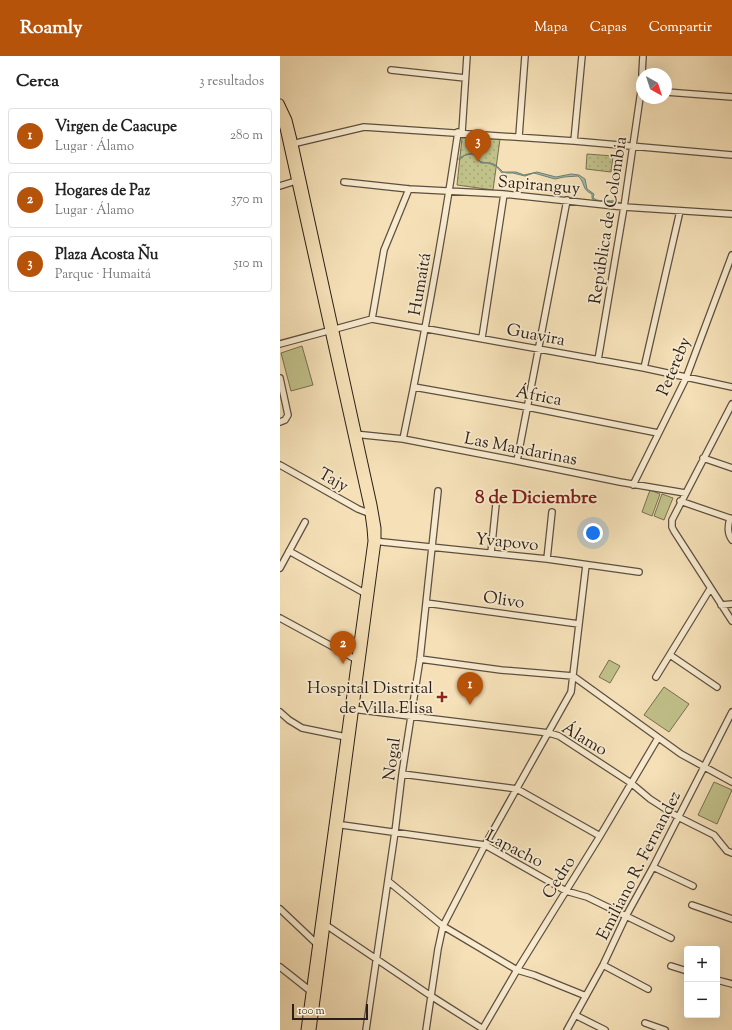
<!DOCTYPE html>
<html lang="es">
<head>
<meta charset="utf-8">
<style>
  body { margin:0; font-family:"Sorts Mill Goudy",serif; background:#f6f6f6; color:#222 }
  .controls { position:absolute; right:12px; bottom:12px; display:grid; overflow:hidden; border-radius:4px; box-shadow:0 4px 16px #0002 }
  .controls button { width:36px; height:36px; display:grid; place-items:center; padding:0; border:0; border-bottom:1px solid #e0e0e0; background:#fff; color:#222; font:20px sans-serif }
  .compass { position:absolute; left:356px; top:12px; width:36px; height:36px; border-radius:50%; background:#fff; box-shadow:0 4px 16px #0002; rotate:141deg }
  .scale { position:absolute; left:12px; bottom:10px; width:76px; box-sizing:border-box; padding-left:4px; border:2px solid #2b1f18; border-top:0; font-size:11px; line-height:14px; white-space:nowrap; color:#2b1f18; -webkit-text-stroke:3px #f8ebd0; paint-order:stroke }
  .you { position:absolute; left:313px; top:477px; width:14px; height:14px; margin:-10px; border:3px solid #fff; border-radius:50%; background:#1a73e8; box-shadow:0 0 0 6px #1a73e833 }
  .badge { display:grid; place-items:center; width:26px; height:26px; border-radius:50%; background:#b45309; color:#fff; font-size:13px; font-weight:700 }
  .pin { position:absolute; translate:-50% -33px; filter:drop-shadow(0 1px 2px #0008) }
  .pin::after { content:''; position:absolute; top:21px; width:14px; height:12px; background:inherit; clip-path:polygon(0 0,100% 0,50% 100%) }
  .list { margin:0; padding:0; list-style:none }
  h2 { display:flex; justify-content:space-between; align-items:center; height:52px; margin:0; padding:0 16px; font-size:17px }
  h2 small { font-size:13px; font-weight:400; color:#767676 }
  .list li { display:grid; grid-template-columns:26px 1fr auto; gap:12px; align-items:center; box-sizing:border-box; height:56px; margin:0 8px 8px; padding:0 8px; border:1px solid #e0e0e0; border-radius:4px }
  .list b { display:block; font-size:15px; white-space:nowrap }
  .list p { margin:0; font-size:13px; white-space:nowrap; color:#767676 }
  .list em { font-size:13px; font-style:normal; color:#767676 }
  .map { position:relative; flex:none; width:452px; height:974px; overflow:hidden }
  header { display:flex; align-items:center; gap:24px; box-sizing:border-box; height:56px; padding:0 20px; background:#b45309; color:#fff }
  header strong { font-size:19px }
  nav { display:flex; gap:22px; margin-inline-start:auto; font-size:14px }
  main { display:flex }
  aside { flex:1; background:#fff }
  .map>svg:first-child { display:block }
  .grass { fill:url(#grass-dots); stroke:#767051 }
  .pitch { fill:#c1c18a; stroke:#767051 }
  .water { fill:#9cbdaf; stroke:#6f7e73 }
  .lines { fill:none; stroke-linecap:round; stroke-linejoin:round }
  .minor-casing { stroke:#5e4f40; stroke-width:8 }
  .major-casing { stroke:#2b1f18; stroke-width:9 }
  .minor { stroke:#f8ebd0; stroke-width:5.5 }
  .major { stroke:#f5e0b7; stroke-width:7 }
  .poi-dot { fill:#8f2418; stroke:#f8ebd0; stroke-width:1.5 }
  .labels { text-anchor:middle; stroke-width:3.5; stroke-linejoin:round; paint-order:stroke }
  .street-label { font-size:17px; fill:#2b1f18; stroke:#f8ebd0 }
  .poi-label { font-size:17px; fill:#2b1f18; stroke:#f8ebd0; text-anchor:end }
  .quarter-label { font-size:19px; font-weight:bold; fill:#7a1f14; stroke:#f8ebd0 }
</style>
</head>
<body>
<header>
<strong>Roamly</strong>
<nav><a>Mapa</a><a>Capas</a><a>Compartir</a></nav>
</header>
<main>
<aside>
<h2>Cerca<small>3 resultados</small></h2>
<ul class="list">
<li><span class="badge">1</span><div><b>Virgen de Caacupe</b><p>Lugar · Álamo</p></div><em>280 m</em></li>
<li><span class="badge">2</span><div><b>Hogares de Paz</b><p>Lugar · Álamo</p></div><em>370 m</em></li>
<li><span class="badge">3</span><div><b>Plaza Acosta Ñu</b><p>Parque · Humaitá</p></div><em>510 m</em></li>
</ul>
</aside>
<div class="map">
<svg width="452" height="974" viewBox="0 0 452 974">
  <defs>
    <pattern id="grass-dots" width="8" height="8" patternUnits="userSpaceOnUse"><rect width="8" height="8" fill="#c1c18a"/><path d="M2 2h.1M6 6h.1" fill="none" stroke="#a6a576" stroke-width="1.8" stroke-linecap="round"/></pattern>
  </defs>
  <rect width="100%" height="100%" fill="#f5e0b7"/>
  <filter id="stains"><feTurbulence type="fractalNoise" baseFrequency=".005" numOctaves="4"/><feColorMatrix values="0 0 0 0 .2 0 0 0 0 .09 0 0 0 0 .02 0 0 0 .5 -.17"/></filter>
  <radialGradient id="worn" r=".72"><stop offset=".6" stop-color="#630" stop-opacity="0"/><stop offset="1" stop-color="#630" stop-opacity=".3"/></radialGradient>
  <path class="grass" d="M 182,82 L 220,83 L 213,134 L 177,129 Z
    M 307,98 L 333,100 L 331,116 L 306,113 Z"/>
  <path class="pitch" d="M 22,290 L 33,329 L 11,335 L 1,297 Z
    M 370,434 L 380,438 L 372,460 L 362,456 Z
    M 382,438 L 393,442 L 384,464 L 374,460 Z
    M 329,604 L 340,610 L 330,627 L 319,621 Z
    M 384,631 L 409,648 L 389,676 L 364,659 Z
    M 434,726 L 452,734 L 437,768 L 418,759 Z"/>
  <path class="water" d="M 190,97 L 193,98 L 201,106 C 215,108 213,106 223,116 L 236,116 L 244,119 L 257,116 L 276,121 L 291,118 L 299,119 L 305,123 L 307,133 L 314,138 L 313,142 C 321,148 334,142 340,147 L 315,146 L 312,142 L 312,138 C 301,133 306,127 298,120 L 284,121 L 275,123 L 254,117 L 245,120 L 233,117 L 222,117 L 216,110 L 208,107 L 201,107 L 193,98 L 185,99 L 179,104 L 179,102 Z"/>
  <g class="lines">
    <defs>
      <path id="minor" d="M 111,14 L 185,22
        M 362,18 L 363,0
        M 386,36 L 452,41
        M 182,76 L 187,0
        M 239,80 L 245,0
        M 294,85 L 302,0
        M 12,88 L 84,71 L 294,85 L 452,99
        M 64,126 L 129,133 L 224,138 L 344,151 L 452,158
        M 0,130 L 19,124
        M 92,263 L 104,194 L 129,133
        M 202,282 L 224,138
        M 0,288 L 92,263 L 364,312 L 452,331
        M 318,304 L 344,151 L 362,28
        M 364,312 L 400,155
        M 0,322 L 8,359 L 5,364 L 0,366
        M 134,331 L 247,351 L 378,377
        M 452,348 L 392,464 L 392,471 L 394,475 L 452,565
        M 74,378 L 123,383 L 237,405 L 340,426 L 405,437
        M 123,383 C 144,282 163,179 178,76
        M 423,402 L 452,412
        M 237,405 L 287,144
        M 0,409 L 78,453 L 91,458
        M 353,429 L 406,322 L 452,199
        M 400,445 L 452,463
        M 450,462 C 448,470 447,477 452,484
        M 93,485 L 267,503 L 359,516
        M 9,495 L 88,539
        M 211,497 L 216,448
        M 267,503 L 272,456
        M 0,512 L 25,466
        M 146,547 L 299,568
        M 441,549 L 452,548
        M 0,562 L 79,605
        M 390,599 L 437,631
        M 140,603 L 221,614 L 293,620 L 401,698 L 452,726
        M 376,621 L 430,533
        M 72,653 L 269,677 L 279,680 L 351,727 L 370,743 L 398,761 L 434,779 L 447,795 L 452,797
        M 0,656 L 9,664 L 22,672 L 66,681
        M 122,718 L 237,733 L 320,780
        M 55,768 L 205,789 L 286,835 L 307,841 L 391,882
        M 373,811 L 413,830
        M 108,825 L 163,870 L 237,914 L 254,919 L 306,940
        M 412,849 L 452,863
        M 0,853 L 38,889
        M 46,869 L 151,940 L 203,973
        M 323,909 L 368,933
        M 391,910 L 407,915
        M 0,911 L 33,937
        M 437,924 L 452,928
        M 295,959 L 325,974
        M 365,967 L 385,974
        M 86,974 L 115,776 L 122,718 L 140,603 L 158,435
        M 146,974 L 158,893 L 163,870 L 205,789 L 291,636 L 306,509
        M 202,974 L 237,914 L 320,780 L 378,682
        M 287,974 L 323,909 L 346,860 L 373,811 L 452,656"/>
      <path id="major" d="M 0,47 L 8,64 L 14,88 L 93,449 L 97,472 L 97,485 L 32,974
        M 0,59 L 4,72 L 88,450 L 91,472 L 92,485 L 25,974"/>
    </defs>
    <use href="#minor" class="minor-casing"/>
    <use href="#major" class="major-casing"/>
    <use href="#minor" class="minor"/>
    <use href="#major" class="major"/>
  </g>
  <path class="poi-dot" d="M160 635h4v4h4v4h-4v4h-4v-4h-4v-4h4z"/>
  <g class="labels">
    <g class="street-label">
      <text transform="translate(259 128) rotate(5)" y="6">Sapiranguy</text>
      <text transform="translate(327 164) rotate(-81)" y="6">República de Colombia</text>
      <text transform="translate(139 228) rotate(-80)" y="6">Humaitá</text>
      <text transform="translate(256 278) rotate(11)" y="6">Guavira</text>
      <text transform="translate(393 310) rotate(-67)" y="6">Petereby</text>
      <text transform="translate(259 339) rotate(11)" y="6">África</text>
      <text transform="translate(241 392) rotate(11)" y="6">Las Mandarinas</text>
      <text transform="translate(54 423) rotate(29)" y="6">Tajy</text>
      <text transform="translate(227 485) rotate(6)" y="6">Yvapovo</text>
      <text transform="translate(224 543) rotate(8)" y="6">Olivo</text>
      <text transform="translate(305 682) rotate(31)" y="6">Álamo</text>
      <text transform="translate(111 703) rotate(-82)" y="6">Nogal</text>
      <text transform="translate(235 792) rotate(27)" y="6">Lapacho</text>
      <text transform="translate(358 809) rotate(-63)" y="6">Emiliano R. Fernandez</text>
      <text transform="translate(278 821) rotate(-58)" y="6">Cedro</text>
    </g>
    <g class="poi-label">
      <text x="153" y="637">Hospital Distrital<tspan x="153" dy="20">de Villa Elisa</tspan></text>
    </g>
    <g class="quarter-label">
      <text x="256" y="447">8 de Diciembre</text>
    </g>
  </g>
  <rect width="100%" height="100%" filter="url(#stains)"/>
  <rect width="100%" height="100%" fill="url(#worn)"/>
</svg>
<div class="controls">
<button>+</button>
<button>−</button>
</div>
<svg class="compass" viewBox="-18 -18 36 36"><path d="M0-13l5 13h-10z" fill="#e53935"/><path d="M0 13l5-13h-10z" fill="#767676"/></svg>
<div class="scale">100 m</div>
<div class="you"></div>
<div class="pin badge" style="left:190px;top:649px">1</div>
<div class="pin badge" style="left:63px;top:608px">2</div>
<div class="pin badge" style="left:198px;top:106px">3</div>
</div>
</main>
</body>
</html>
